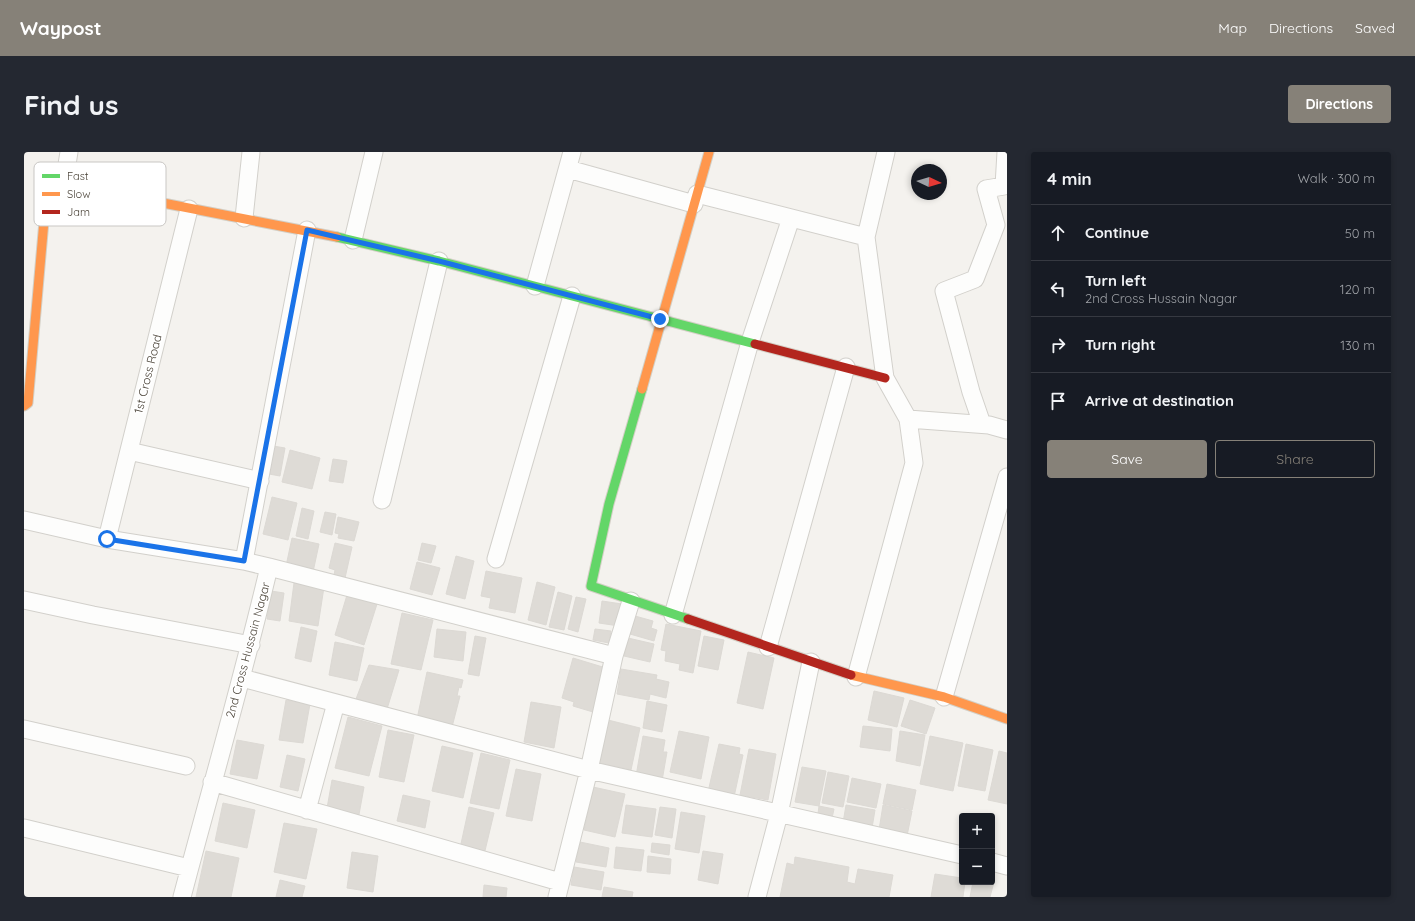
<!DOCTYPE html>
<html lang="en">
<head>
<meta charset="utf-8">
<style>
  body { margin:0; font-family:Quicksand,sans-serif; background:#242831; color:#f1f3f6 }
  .controls { position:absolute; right:12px; bottom:12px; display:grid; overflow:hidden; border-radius:4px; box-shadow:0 2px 6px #0003 }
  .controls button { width:36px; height:36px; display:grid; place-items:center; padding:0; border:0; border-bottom:1px solid #363941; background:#171b24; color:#f1f3f6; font:20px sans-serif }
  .compass { position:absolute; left:887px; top:12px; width:36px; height:36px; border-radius:50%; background:#171b24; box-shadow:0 2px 6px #0003; rotate:94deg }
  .stop { position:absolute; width:12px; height:12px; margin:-9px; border:3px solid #1a73e8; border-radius:50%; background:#fff }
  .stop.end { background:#1a73e8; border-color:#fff; box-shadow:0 1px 4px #0008 }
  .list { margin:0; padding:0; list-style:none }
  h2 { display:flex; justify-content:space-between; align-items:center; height:52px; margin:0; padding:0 16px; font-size:17px }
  h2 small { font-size:13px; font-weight:400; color:#9ea1a6 }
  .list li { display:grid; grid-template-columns:26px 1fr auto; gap:12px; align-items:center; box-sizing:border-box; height:56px; padding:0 16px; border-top:1px solid #363941 }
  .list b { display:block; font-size:15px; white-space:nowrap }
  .list p { margin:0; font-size:13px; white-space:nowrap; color:#9ea1a6 }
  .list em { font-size:13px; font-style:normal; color:#9ea1a6 }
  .actions { display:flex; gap:8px; padding:12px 16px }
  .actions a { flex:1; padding:9px 0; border:1px solid #868178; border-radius:4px; text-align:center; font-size:14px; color:#868178 }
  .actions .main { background:#868178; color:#fff }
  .icon { flex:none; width:22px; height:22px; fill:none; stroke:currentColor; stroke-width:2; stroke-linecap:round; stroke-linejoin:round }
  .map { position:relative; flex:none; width:983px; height:745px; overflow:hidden; border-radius:4px }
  header { display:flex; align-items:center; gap:24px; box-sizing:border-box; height:56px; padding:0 20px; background:#868178; color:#fff }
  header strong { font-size:19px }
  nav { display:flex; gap:22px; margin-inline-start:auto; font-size:14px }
  .intro { display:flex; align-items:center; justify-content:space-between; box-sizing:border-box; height:96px; padding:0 24px }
  h1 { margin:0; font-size:28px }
  .button { padding:10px 18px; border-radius:4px; background:#868178; color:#fff; font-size:14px; font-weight:700 }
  main { display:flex; gap:24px; padding:0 24px }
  aside { flex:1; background:#171b24; border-radius:4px; box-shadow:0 2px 6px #0003 }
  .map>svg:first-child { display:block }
  .building { fill:#dedbd6; stroke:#dcd9d4 }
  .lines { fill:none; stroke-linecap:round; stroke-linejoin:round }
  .street-casing { stroke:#d2d0cb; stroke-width:19 }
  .fast-casing { stroke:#d3cfc5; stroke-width:11 }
  .slow-casing { stroke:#d3cfc5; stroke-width:11 }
  .jam-casing { stroke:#d3cfc5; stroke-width:11 }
  .street { stroke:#fdfdfc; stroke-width:17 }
  .fast { stroke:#63d668; stroke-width:9 }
  .slow { stroke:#ff974d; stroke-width:9 }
  .jam { stroke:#b3261e; stroke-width:9 }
  .route { stroke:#1a73e8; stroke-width:5 }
  .labels { text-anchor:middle; stroke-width:3.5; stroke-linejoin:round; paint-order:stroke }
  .street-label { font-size:12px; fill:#4b4439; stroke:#fff }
  .key { fill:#fff; stroke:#c9c7c4; stroke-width:1 }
  .key-label { font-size:11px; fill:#4b4439 }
</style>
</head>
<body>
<header>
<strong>Waypost</strong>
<nav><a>Map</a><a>Directions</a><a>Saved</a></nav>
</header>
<div class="intro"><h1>Find us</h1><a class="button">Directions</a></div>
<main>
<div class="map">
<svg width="983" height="745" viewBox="0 0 983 745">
  <rect width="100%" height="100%" fill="#f4f2ee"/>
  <path class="building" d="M 249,294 L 261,296 L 256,324 L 245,322 Z
    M 266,298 L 296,306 L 288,337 L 258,330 Z
    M 309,307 L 323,309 L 319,331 L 305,329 Z
    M 248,345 L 273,351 L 264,388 L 239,382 Z
    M 278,356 L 290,359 L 284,387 L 272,384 Z
    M 301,360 L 312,362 L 308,383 L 296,380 Z
    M 314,365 L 335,370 L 330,389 L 314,386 L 315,382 L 311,381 Z
    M 268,386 L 295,392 L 289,420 L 262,414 Z
    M 311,391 L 328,395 L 321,426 L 310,423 L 311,418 L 305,416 Z
    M 398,391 L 412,394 L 407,411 L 394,408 Z
    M 432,404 L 450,409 L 441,447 L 422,442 Z
    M 393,410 L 416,416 L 408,443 L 386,437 Z
    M 462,419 L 498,426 L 491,461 L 465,456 L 467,446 L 457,444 Z
    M 513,430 L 531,435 L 522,473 L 504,468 Z
    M 270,431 L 300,435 L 294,474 L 265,469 Z
    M 247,439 L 260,441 L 256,469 L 243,467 Z
    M 534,440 L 548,444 L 540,478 L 525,475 Z
    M 323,443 L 353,452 L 340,493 L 311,483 Z
    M 552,445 L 562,447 L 554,480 L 544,477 Z
    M 578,449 L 598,452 L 595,474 L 575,471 Z
    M 378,461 L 409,468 L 397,518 L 367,512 Z
    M 611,464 L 629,469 L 627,476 L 633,478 L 630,489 L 606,482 Z
    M 642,472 L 677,479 L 669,521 L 655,518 L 656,512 L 641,509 L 642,499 L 637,498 Z
    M 277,475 L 293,479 L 287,510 L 271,506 Z
    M 413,477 L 442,480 L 439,509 L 410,505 Z
    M 571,477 L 587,479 L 585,491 L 569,488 Z
    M 451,484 L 462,486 L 455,524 L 444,522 Z
    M 680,484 L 700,488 L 694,518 L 674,514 Z
    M 604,486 L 630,492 L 626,510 L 600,504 Z
    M 311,490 L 340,496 L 333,529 L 305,523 Z
    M 724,500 L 750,506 L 739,557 L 713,551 Z
    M 549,506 L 582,516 L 569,560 L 549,554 L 550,550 L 538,546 Z
    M 345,513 L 375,518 L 363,557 L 332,547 Z
    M 597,517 L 633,523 L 632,527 L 645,530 L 642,546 L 626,542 L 625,548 L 593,542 Z
    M 403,520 L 439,528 L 437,536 L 435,535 L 433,544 L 436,544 L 428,575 L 393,567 Z
    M 850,539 L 880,546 L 873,575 L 844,568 Z
    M 262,548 L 286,552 L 279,591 L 255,588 Z
    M 886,548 L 911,556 L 902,582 L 877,574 Z
    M 623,549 L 643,553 L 638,580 L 619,576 Z
    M 507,550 L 537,555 L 530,596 L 500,590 Z
    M 324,565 L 358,574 L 345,624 L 311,616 Z
    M 584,568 L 616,576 L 607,618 L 575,611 Z
    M 839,574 L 868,577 L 866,599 L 836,595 Z
    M 364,578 L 390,583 L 380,630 L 355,625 Z
    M 655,579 L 685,585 L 677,627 L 646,620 Z
    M 876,579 L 901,583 L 896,614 L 872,609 Z
    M 619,584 L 641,588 L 639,600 L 643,600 L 638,629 L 612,624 Z
    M 906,584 L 939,591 L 929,639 L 896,632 Z
    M 213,588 L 240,593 L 233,627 L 206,622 Z
    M 695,592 L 716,596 L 715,602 L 719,603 L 710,645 L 684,640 Z
    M 942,592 L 969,598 L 961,639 L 934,634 Z
    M 418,594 L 449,601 L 439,646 L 408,639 Z
    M 725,597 L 752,602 L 744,648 L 716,643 Z
    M 975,599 L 983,601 L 983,652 L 964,648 Z
    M 457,601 L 486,608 L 475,657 L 446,651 Z
    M 263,603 L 281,607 L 274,639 L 256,635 Z
    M 778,615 L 802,619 L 795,654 L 771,650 Z
    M 492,617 L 517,622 L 508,669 L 482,664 Z
    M 804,620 L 825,624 L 819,655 L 798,651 Z
    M 828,626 L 857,632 L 852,656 L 823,650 Z
    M 308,628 L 340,635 L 334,668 L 302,662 Z
    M 863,632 L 892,638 L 888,658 L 859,652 Z
    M 569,635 L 601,642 L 591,685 L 560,678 Z
    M 379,643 L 406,649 L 401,676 L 373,669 Z
    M 199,651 L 231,658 L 223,696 L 191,689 Z
    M 602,653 L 632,657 L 628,685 L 598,681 Z
    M 822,653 L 851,658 L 848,676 L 819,671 Z
    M 859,653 L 888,659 L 883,684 L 855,678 Z
    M 795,654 L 810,657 L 807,671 L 793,669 Z
    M 445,655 L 470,661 L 459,707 L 435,701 Z
    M 636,655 L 652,657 L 648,686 L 631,683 Z
    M 657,660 L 681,664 L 675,701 L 651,697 Z
    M 260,671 L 293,677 L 282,727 L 250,720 Z
    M 556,690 L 585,696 L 582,715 L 552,710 Z
    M 628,691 L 646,693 L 645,703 L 627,700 Z
    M 592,695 L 620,698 L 617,719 L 590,716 Z
    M 182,699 L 215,706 L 207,745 L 172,745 Z
    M 679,699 L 699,702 L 694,732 L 674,728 Z
    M 328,700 L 354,704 L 349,740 L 323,736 Z
    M 624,704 L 647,707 L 646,722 L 623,720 Z
    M 771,705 L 825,715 L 823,730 L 831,732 L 834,717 L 869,723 L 865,745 L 756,745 L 763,711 L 770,713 Z
    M 550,715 L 580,720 L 577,738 L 547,733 Z
    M 911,722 L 938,726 L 938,730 L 941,730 L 939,745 L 907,745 Z
    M 256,728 L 281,734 L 278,745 L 252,745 Z
    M 949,730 L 970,730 L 966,745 L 946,745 Z
    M 460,733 L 483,736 L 482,745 L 459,745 Z
    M 580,735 L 609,740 L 608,745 L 578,745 Z"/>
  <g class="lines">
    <defs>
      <path id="street" d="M 544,17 L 670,52
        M 40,31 L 45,0
        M 673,42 L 842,85
        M 220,66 L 227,0
        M 329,88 L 350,0
        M 511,134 L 548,0
        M 884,267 L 965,273 L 983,278
        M 958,272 L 947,240 L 920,139 L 951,127 L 972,73 L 962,37 L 980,34 L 982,0
        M 105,299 L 236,329
        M 358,348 L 415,109
        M 0,368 L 83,387 L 220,409
        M 83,387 L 165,57
        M 472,407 L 548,144
        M 245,415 L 590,504
        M 0,448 L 69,463 L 227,493
        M 649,463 L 726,190 L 767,66
        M 744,495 L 822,215
        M 832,525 L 890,311 L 884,267 L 861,226 L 842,85 L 862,0
        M 218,526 L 565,618 L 938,703
        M 920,545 L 983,325
        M 0,577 L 162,614
        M 188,630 L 536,730
        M 283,658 L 312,551
        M 0,676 L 165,716
        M 968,710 L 983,714
        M 158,745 C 187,635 219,526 245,415 L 220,409 L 283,78
        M 533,745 L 565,618 L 590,504 L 607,449
        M 733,745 L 755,662 L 787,510"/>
      <path id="fast" d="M 313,85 L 415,109 L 731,192
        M 618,237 L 585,352 L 567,434 L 664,467"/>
      <path id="slow" d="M 103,44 L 313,85
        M 618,237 L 685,0
        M 0,254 L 4,251 L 20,69
        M 827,523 L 920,545 L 983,567"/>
      <path id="jam" d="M 20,69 L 22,42 L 40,31 L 103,44
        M 731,192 L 861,226
        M 664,467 L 827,523"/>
    </defs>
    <use href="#street" class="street-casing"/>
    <use href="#fast" class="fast-casing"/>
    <use href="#slow" class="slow-casing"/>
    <use href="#jam" class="jam-casing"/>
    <use href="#street" class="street"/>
    <use href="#fast" class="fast"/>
    <use href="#slow" class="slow"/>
    <use href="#jam" class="jam"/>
  </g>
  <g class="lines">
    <path class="route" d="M 83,387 L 220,409 L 283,78 L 415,109 L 636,167"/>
  </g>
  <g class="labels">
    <g class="street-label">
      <text transform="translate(124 222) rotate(-76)" y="4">1st Cross Road</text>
      <text transform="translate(224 498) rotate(-75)" y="4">2nd Cross Hussain Nagar</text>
    </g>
  </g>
  <rect x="10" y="10" width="132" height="64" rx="6" class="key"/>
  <rect x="18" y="22" width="18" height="4" fill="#63d668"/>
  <rect x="18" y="40" width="18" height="4" fill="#ff974d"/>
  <rect x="18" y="58" width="18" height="4" fill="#b3261e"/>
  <g class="key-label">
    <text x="43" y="28">Fast</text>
    <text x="43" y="46">Slow</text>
    <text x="43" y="64">Jam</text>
  </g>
</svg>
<div class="controls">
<button>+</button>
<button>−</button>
</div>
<svg class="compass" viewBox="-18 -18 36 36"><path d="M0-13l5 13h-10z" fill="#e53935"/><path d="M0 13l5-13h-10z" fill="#9ea1a6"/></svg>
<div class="stop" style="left:83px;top:387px"></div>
<div class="stop end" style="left:636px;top:167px"></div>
</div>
<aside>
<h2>4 min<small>Walk · 300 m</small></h2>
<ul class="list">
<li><svg class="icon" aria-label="ahead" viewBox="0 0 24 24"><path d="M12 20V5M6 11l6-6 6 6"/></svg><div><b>Continue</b></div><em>50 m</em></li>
<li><svg class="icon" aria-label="left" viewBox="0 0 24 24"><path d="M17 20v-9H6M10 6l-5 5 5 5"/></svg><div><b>Turn left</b><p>2nd Cross Hussain Nagar</p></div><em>120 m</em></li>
<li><svg class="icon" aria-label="right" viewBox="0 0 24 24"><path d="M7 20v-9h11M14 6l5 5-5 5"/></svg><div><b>Turn right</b></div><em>130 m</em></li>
<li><svg class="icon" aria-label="arrive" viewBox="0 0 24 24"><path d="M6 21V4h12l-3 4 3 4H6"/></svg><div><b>Arrive at destination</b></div></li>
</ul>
<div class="actions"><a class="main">Save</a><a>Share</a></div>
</aside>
</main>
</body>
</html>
